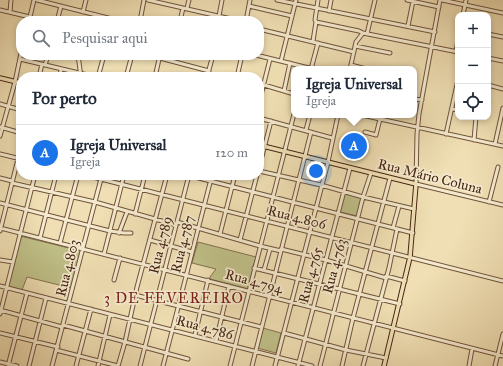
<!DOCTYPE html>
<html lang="pt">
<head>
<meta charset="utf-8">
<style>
  body { margin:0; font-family:"IM FELL Great Primer",serif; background:#f2f2f3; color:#1f2937 }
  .controls { position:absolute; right:12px; top:12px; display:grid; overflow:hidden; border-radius:8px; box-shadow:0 2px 6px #0003 }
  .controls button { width:36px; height:36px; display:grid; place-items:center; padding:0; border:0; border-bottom:1px solid #e0e1e3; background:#fff; color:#1f2937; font:20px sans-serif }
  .you { position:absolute; left:316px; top:171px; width:14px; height:14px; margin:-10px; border:3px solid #fff; border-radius:50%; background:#1a73e8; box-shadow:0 0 0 6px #1a73e833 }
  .badge { display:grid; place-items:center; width:26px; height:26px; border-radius:50%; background:#1a73e8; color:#fff; font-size:13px; font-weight:700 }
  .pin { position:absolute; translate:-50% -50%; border:2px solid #fff; box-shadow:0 1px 4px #0006 }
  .popup { position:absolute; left:291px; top:66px; width:126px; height:52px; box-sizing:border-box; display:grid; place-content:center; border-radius:8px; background:#fff; filter:drop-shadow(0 1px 3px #0005); font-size:13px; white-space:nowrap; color:#747a83 }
  .popup b { font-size:15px; color:#1f2937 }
  .popup::after { content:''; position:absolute; left:50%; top:100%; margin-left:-8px; border:8px solid transparent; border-top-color:#fff }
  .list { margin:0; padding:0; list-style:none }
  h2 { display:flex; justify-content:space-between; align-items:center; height:52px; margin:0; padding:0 16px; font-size:17px }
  h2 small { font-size:13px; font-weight:400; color:#747a83 }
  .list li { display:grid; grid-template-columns:26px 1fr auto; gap:12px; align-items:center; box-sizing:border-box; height:56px; padding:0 16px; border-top:1px solid #e0e1e3 }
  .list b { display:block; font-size:15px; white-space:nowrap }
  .list p { margin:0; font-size:13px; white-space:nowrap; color:#747a83 }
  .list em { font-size:13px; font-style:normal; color:#747a83 }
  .icon { flex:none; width:22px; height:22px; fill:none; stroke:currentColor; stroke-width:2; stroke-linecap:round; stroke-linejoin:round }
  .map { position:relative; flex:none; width:503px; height:366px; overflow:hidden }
  .search { position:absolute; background:#fff; box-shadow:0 2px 6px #0003; left:16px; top:16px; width:248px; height:44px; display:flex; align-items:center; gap:10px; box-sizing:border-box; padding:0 14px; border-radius:16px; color:#747a83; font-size:15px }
  .panel { position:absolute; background:#fff; box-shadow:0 2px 6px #0003; left:16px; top:72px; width:248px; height:108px; border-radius:16px }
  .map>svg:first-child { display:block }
  .green { fill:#c0c088; stroke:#83724e }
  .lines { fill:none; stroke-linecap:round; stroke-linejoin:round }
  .minor-casing { stroke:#70543c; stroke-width:5 }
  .major-casing { stroke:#462514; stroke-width:5.5 }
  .minor { stroke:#f5eace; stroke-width:3 }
  .major { stroke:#f0dfb4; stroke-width:3.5 }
  .labels { text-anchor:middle; stroke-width:3.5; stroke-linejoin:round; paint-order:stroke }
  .street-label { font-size:14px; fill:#462514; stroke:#f5eace }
  .neighbourhood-label { font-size:15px; letter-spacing:1px; fill:#7a1f14; stroke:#f5eace }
</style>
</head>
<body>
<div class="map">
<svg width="503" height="366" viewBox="0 0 503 366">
  <rect width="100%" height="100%" fill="#f0dfb4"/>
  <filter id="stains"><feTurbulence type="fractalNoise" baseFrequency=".005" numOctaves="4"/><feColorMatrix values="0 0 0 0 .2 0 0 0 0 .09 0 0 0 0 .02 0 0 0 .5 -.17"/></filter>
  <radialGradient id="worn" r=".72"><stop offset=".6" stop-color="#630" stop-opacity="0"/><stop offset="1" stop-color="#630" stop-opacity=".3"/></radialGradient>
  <path class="green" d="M 345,193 L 362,197 L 357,216 L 340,212 Z
    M 20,236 L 81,251 L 71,288 L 27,277 L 22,290 L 8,287 Z
    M 198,242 L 256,257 L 248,289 L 210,279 L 210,277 L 216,269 L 192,263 Z
    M 263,328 L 281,333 L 276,353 L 257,348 Z"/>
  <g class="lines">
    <defs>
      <path id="minor" d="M 37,0 L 120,21
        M 148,0 L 240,21
        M 277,0 L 435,32
        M 407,0 L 439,7
        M 440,0 L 419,114 L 417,134 L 416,184 L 503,205
        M 442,0 L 503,13
        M 249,6 L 292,16
        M 187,8 L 189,0
        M 0,10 L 30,17
        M 329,11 L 331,0
        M 10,12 L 11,0
        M 83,12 L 86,0
        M 463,15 L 466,0
        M 219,16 L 222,0
        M 29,21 L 34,0
        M 57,21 L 61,6
        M 140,21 L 144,0
        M 180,21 L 183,8
        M 246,21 L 250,0
        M 316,22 L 359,31 L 363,33 L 458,52
        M 408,26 L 413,1
        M 259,29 L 354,52
        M 367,34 L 375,0
        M 488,34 L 503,37
        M 313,41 L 316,22 L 315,20 L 318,0
        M 355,46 L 390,53
        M 456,52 L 458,40
        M 78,55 L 81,77
        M 256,55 L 313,69
        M 160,58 L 209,71
        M 488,58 L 503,61
        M 20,59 L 96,77
        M 281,61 L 296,0
        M 45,65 L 48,55
        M 351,65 L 366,69
        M 311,69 L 318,43
        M 350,69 L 356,42 L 363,33
        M 39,77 L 42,64
        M 60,77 L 61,69
        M 98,77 L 104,55
        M 126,77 L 132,55
        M 155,77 L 160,55
        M 207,77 L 213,55
        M 237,77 L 242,55
        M 264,85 L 294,94
        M 488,85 L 503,89
        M 284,91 L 290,63
        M 414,99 L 422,100
        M 259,103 L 270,59
        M 0,104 L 21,110
        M 452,109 L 458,110
        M 362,115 L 503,146
        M 259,118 L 332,138
        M 0,127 L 21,133
        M 306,130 L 310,115
        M 365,132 L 376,135 L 380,119
        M 446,134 L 458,80
        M 0,136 L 15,82 L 21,53
        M 474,140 L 476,117
        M 495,144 L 503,108
        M 0,154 L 21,159
        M 259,168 L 271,121
        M 259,171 L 321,185 L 363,197 L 414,209
        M 85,175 L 503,281
        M 187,175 L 413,233
        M 0,178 L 12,181
        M 12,183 L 95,202 L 176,225
        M 489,202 L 498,167
        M 0,203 L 110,231 L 124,233 L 131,233
        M 135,214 L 145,175
        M 177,222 L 260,246 L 281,251
        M 0,228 L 503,356
        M 393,228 L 399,206
        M 0,231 L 21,147
        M 119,233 L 127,212
        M 220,234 L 235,175
        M 40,238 L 56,175
        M 150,240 L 192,252
        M 240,240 L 257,175
        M 60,243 L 78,175
        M 281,249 L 326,260 L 386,278
        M 104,254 L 124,175
        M 0,260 L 13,262
        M 254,268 L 400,304
        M 264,270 L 270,249
        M 386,276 L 405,281
        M 114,280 L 120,258
        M 0,286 L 312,366
        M 135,295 L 261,327
        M 0,310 L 62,327
        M 0,314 L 35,175
        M 63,325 L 188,359
        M 0,333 L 58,347
        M 284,333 L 346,350 L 386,358
        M 195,335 L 208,280
        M 216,341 L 229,286
        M 56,350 L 118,366
        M 0,362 L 17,366
        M 8,366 L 27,293
        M 29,366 L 46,298
        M 52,366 L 102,175
        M 76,366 L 91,309
        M 98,366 L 110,315
        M 118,366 L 125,342 L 137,287 L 167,175
        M 140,366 L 189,175
        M 163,366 L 212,175
        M 230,366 L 294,114
        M 252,366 L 311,132
        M 275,366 L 328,162 L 338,115
        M 298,366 L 350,168
        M 320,366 L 363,197 L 371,173
        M 342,366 L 353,318 L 390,178
        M 363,366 L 389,268 L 397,229
        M 469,366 L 472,349
        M 495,366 L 503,334"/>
      <path id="major" d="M 0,78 L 21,83
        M 259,145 L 416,184 L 410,257 L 384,366"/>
    </defs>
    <use href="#minor" class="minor-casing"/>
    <use href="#major" class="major-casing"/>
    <use href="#minor" class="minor"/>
    <use href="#major" class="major"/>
  </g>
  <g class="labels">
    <g class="street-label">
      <text transform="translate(430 176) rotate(14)" y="5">Rua Mário Coluna</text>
      <text transform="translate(297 217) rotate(14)" y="5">Rua 4.806</text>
      <text transform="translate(182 244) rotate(-76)" y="5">Rua 4.787</text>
      <text transform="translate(160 245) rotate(-76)" y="5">Rua 4.789</text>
      <text transform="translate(334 266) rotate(-75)" y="5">Rua 4.763</text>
      <text transform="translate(67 268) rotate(-76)" y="5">Rua 4.803</text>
      <text transform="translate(310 275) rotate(-75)" y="5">Rua 4.765</text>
      <text transform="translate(254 281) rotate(15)" y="5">Rua 4.794</text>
      <text transform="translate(205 327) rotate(15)" y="5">Rua 4.786</text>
    </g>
    <g class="neighbourhood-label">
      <text x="174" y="303">3 DE FEVEREIRO</text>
    </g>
  </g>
  <rect width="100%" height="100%" filter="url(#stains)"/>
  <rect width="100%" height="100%" fill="url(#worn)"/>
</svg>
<div class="controls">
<button>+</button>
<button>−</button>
<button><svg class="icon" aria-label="locate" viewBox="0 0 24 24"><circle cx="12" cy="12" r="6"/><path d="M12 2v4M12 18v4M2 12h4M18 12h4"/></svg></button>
</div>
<div class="you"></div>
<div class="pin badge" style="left:354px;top:146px">A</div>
<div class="popup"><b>Igreja Universal</b>Igreja</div>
<div class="search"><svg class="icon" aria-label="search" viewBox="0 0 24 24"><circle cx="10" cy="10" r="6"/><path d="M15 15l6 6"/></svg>Pesquisar aqui</div>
<section class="panel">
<h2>Por perto<small></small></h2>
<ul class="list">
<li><span class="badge">A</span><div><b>Igreja Universal</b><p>Igreja</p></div><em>120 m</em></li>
</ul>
</section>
</div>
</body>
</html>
